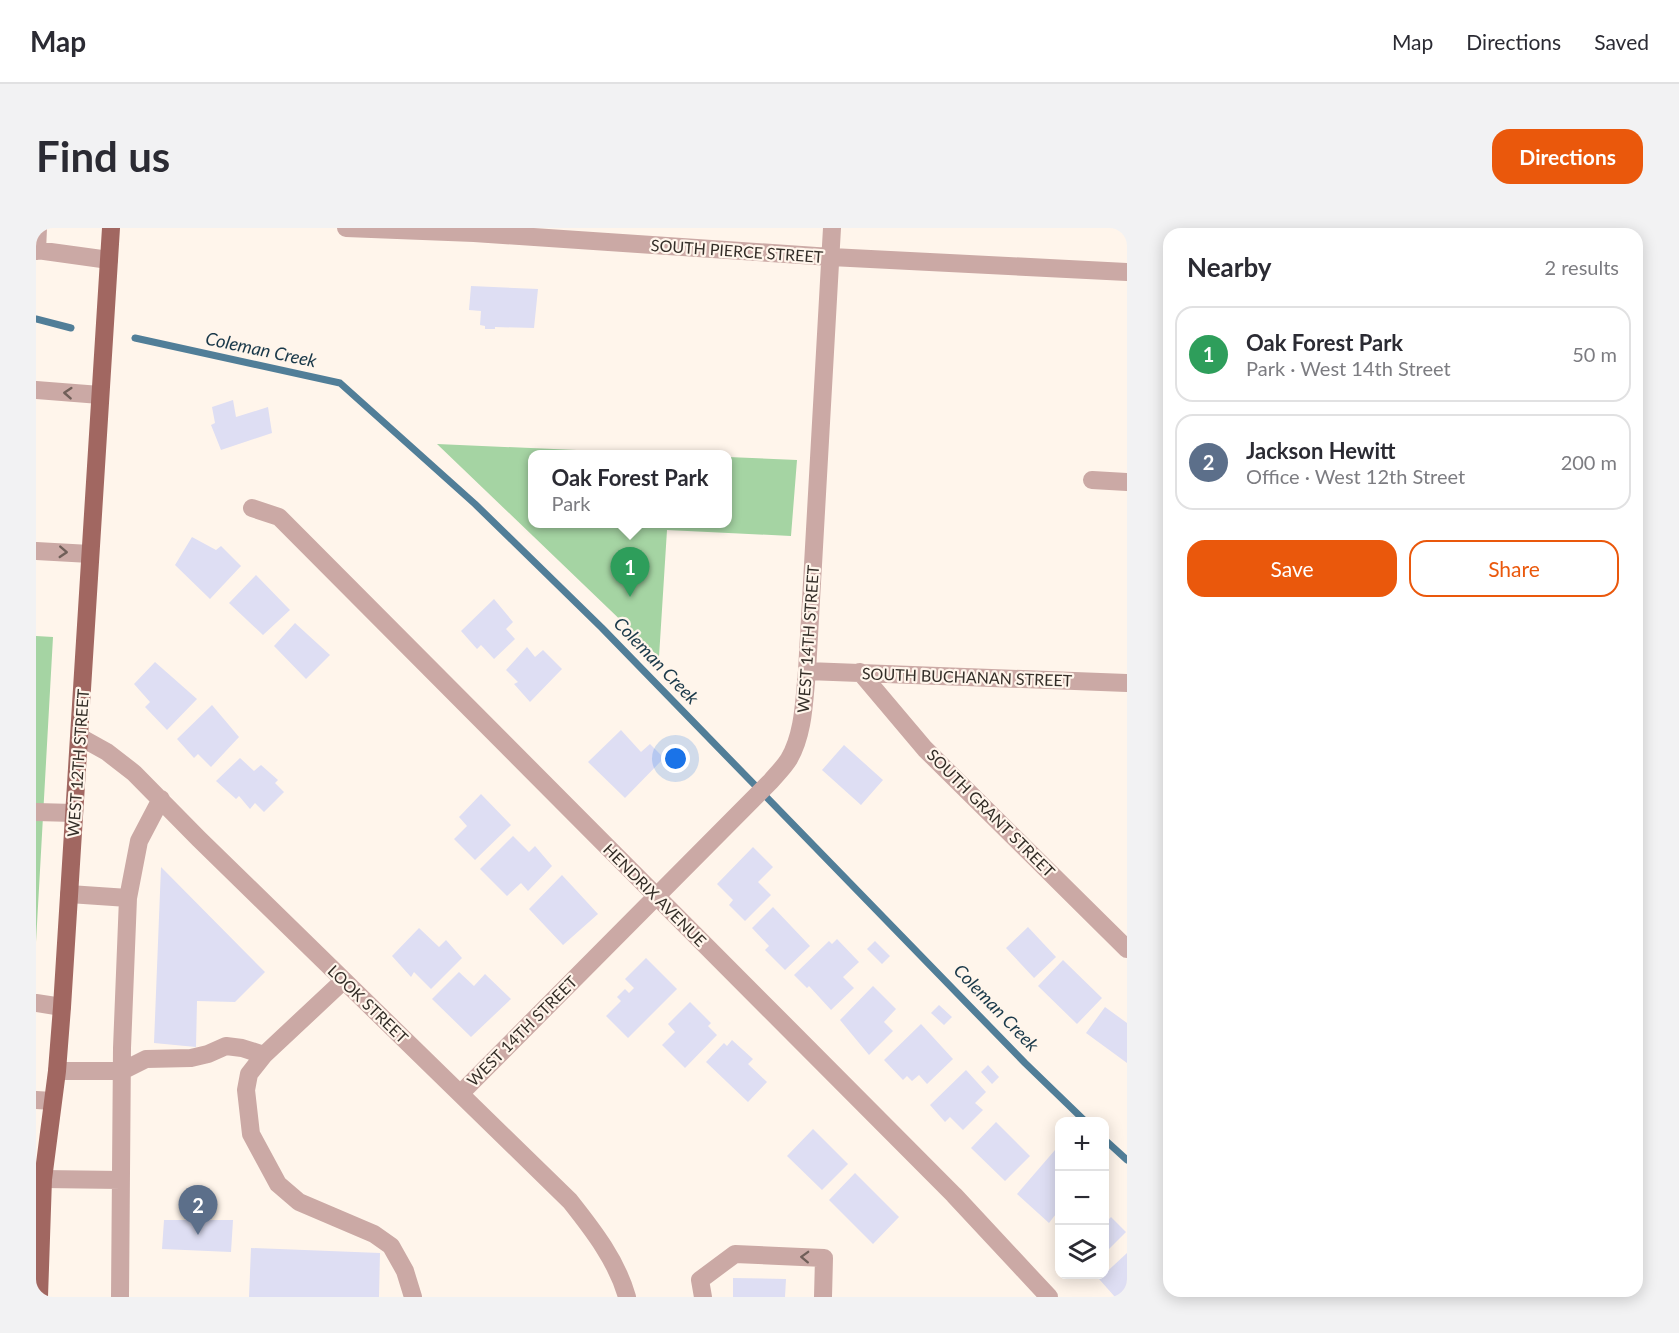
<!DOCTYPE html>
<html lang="en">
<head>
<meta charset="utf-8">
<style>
  body { margin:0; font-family:Lato,sans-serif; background:#f2f2f3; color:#2b2b33 }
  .controls { position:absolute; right:18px; bottom:18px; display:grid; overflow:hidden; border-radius:12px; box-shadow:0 3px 15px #0003 }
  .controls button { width:54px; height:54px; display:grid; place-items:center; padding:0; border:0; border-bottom:2px solid #e1e1e2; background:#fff; color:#2b2b33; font:30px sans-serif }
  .you { position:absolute; left:640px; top:531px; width:21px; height:21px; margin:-15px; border:4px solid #fff; border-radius:50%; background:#1a73e8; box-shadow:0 0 0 9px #1a73e833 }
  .badge { display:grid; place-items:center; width:39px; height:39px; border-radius:50%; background:#ea580c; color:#fff; font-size:20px; font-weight:700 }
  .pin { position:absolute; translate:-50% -50px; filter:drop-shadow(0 2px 3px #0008) }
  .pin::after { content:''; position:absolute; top:32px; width:21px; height:18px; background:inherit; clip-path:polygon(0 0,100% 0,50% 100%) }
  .popup { position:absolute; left:492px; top:222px; width:204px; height:78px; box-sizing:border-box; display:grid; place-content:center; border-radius:12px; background:#fff; filter:drop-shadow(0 2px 4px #0005); font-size:20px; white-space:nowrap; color:#7c7c81 }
  .popup b { font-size:22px; color:#2b2b33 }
  .popup::after { content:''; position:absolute; left:50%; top:100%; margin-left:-12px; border:12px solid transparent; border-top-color:#fff }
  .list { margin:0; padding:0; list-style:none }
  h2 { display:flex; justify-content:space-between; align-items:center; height:78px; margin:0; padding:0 24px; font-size:26px }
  h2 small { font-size:20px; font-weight:400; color:#7c7c81 }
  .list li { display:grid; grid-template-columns:39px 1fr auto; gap:18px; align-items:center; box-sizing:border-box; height:96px; margin:0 12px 12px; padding:0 12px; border:2px solid #e1e1e2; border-radius:18px }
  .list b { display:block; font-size:22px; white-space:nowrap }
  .list p { margin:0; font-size:20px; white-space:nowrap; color:#7c7c81 }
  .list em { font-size:20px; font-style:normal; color:#7c7c81 }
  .actions { display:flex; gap:12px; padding:18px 24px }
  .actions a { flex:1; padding:14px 0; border:2px solid #ea580c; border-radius:18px; text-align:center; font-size:21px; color:#ea580c }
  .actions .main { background:#ea580c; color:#fff }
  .icon { flex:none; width:33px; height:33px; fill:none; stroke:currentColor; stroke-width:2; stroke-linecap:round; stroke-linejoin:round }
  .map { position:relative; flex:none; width:1091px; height:1069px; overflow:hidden; border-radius:18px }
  header { display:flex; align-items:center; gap:36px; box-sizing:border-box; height:84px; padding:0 30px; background:#fff; border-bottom:2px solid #e1e1e2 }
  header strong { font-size:28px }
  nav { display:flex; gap:33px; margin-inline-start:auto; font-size:21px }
  .intro { display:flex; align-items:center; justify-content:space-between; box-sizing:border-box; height:144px; padding:0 36px }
  h1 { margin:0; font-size:42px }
  .button { padding:15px 27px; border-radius:18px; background:#ea580c; color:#fff; font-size:21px; font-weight:700 }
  main { display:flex; gap:36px; padding:0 36px }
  aside { flex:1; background:#fff; border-radius:18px; box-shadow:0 3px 15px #0003 }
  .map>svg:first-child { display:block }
  .green { fill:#a5d4a3 }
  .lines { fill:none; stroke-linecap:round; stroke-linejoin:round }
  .stream { stroke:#517e98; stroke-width:7 }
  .building { fill:#dedef3 }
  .minor { stroke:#cba9a5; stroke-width:18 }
  .major { stroke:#a16761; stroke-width:18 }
  .oneway { stroke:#705f59 }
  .labels { text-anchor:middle; stroke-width:4.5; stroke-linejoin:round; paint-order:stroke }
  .street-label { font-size:16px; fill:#332d27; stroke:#fff5eb }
  .water-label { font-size:18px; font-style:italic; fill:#193849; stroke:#fff5eb }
</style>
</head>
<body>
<header>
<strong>Map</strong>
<nav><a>Map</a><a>Directions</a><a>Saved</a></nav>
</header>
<div class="intro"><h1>Find us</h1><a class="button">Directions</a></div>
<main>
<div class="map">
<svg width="1091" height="1069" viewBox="0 0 1091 1069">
  <rect width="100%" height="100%" fill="#fff5eb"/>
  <path class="green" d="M 401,216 L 632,226 L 496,226 L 496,296 L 692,296 L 692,229 L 761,232 L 755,308 L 631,302 L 623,429 Z
    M 0,408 L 17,409 L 0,714 Z"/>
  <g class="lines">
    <path class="stream" d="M 0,91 L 35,100
      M 99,110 L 304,155 L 439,276 L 566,400 L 989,835 L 1050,894
      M 1068,911 L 1091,932"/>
  </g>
  <path class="building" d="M 435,58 L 502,61 L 498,100 L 459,99 L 459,101 L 449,101 L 449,98 L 444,97 L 445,83 L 433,82 Z
    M 197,172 L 200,189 L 232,179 L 236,205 L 185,222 L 175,197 L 179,195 L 176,179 Z
    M 156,309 L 180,322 L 185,318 L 205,338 L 174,371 L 139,337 Z
    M 220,347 L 254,382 L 227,407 L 193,375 Z
    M 458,371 L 477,394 L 470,401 L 479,411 L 458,431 L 445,417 L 441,421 L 425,403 Z
    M 259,395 L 294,427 L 270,451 L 238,418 Z
    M 491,419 L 499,429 L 507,422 L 526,441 L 494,474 L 478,456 L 482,454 L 470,442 Z
    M 119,434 L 161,471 L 131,502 L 109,479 L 114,474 L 98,456 Z
    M 176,477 L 203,509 L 175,539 L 162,526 L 158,530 L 141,511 Z
    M 585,502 L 605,524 L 614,516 L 628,530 L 589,570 L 552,534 Z
    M 808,517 L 847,552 L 825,577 L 786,542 Z
    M 204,530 L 218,543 L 225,537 L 242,552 L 239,555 L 248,564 L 228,584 L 219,575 L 214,581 L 203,568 L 200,571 L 180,553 Z
    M 445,566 L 475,597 L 439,632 L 418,611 L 431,598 L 423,589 Z
    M 477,608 L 493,624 L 499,618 L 516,638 L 492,663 L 485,655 L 471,668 L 444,641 Z
    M 717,619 L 737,639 L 722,654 L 735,667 L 709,693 L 693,677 L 697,672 L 681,656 Z
    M 125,639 L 229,744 L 199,774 L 161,773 L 160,819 L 118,815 Z
    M 526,647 L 562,686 L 527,717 L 493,681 Z
    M 737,679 L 774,718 L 749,742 L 729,722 L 733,718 L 716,700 Z
    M 992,699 L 1020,729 L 998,750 L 970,720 Z
    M 383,700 L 403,719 L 410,712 L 426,730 L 395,761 L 378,744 L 375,749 L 356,728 Z
    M 801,711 L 823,734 L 807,749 L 818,760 L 795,782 L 773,758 L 771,760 L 758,747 L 793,713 L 796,716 Z
    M 839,713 L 854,728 L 846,736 L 831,721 Z
    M 610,730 L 641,761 L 592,810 L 570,788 L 585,773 L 581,769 L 589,761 L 593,765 L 598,760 L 589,751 Z
    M 1027,732 L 1066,770 L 1041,796 L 1002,758 Z
    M 423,744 L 438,758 L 449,746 L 475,771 L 435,809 L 396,771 Z
    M 837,758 L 860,781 L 848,794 L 857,803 L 833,827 L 804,792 Z
    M 654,774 L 675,795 L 672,798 L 681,807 L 649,840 L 626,817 L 639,804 L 632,796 Z
    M 903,777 L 916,789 L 908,797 L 895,785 Z
    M 1069,779 L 1091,795 L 1091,835 L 1050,805 Z
    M 885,796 L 917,831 L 891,856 L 883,847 L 876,853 L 871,848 L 867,852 L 848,832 Z
    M 696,812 L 717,831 L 712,836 L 731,854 L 712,874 L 670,834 L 688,815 L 691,818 Z
    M 952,837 L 963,849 L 956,856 L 945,844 Z
    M 930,842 L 950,864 L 939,875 L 947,882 L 927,902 L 914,889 L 909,894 L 894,877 Z
    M 960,894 L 994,928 L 969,953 L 935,920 Z
    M 777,901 L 812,936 L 786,962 L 751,928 Z
    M 1019,922 L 1023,926 L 1023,937 L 1021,940 L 1023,942 L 1023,963 L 1021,966 L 1023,968 L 1023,982 L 1013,995 L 981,966 Z
    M 819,945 L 863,989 L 837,1016 L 793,972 Z
    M 1075,989 L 1090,1004 L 1068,1026 L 1068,996 Z
    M 128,992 L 197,992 L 195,1024 L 126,1021 Z
    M 215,1020 L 344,1025 L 343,1069 L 213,1069 Z
    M 1091,1025 L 1091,1069 L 1079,1069 L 1063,1051 Z
    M 697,1050 L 750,1051 L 749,1069 L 697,1069 Z"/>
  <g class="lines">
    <path class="minor" d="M 310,0 L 438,5 L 795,29 L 1091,44
      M 0,22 L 73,32
      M 1,23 L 2,0
      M 0,162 L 64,167
      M 1056,252 L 1091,254
      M 216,280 L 243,289 L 918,967 L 1013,1069
      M 0,323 L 54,326
      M 771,443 L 1091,455
      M 824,444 L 889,521 L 1091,721
      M 44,509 L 71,524 L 98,545 L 163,611 L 534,973 C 557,1002 581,1033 591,1069
      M 0,584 L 38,585
      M 33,666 L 92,670
      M 307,753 L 228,827 L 213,846 L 210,862 L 215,906 L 242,956 L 263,974 L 338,1006 L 355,1018 L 369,1043 L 377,1069
      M 0,775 L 26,779
      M 21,843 L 86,843 L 110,831 L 155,830 L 172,826 L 190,818 L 206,820 L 228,827
      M 425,865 L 735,553 C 741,546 748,539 753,531 C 768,505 768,472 771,443 L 796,0
      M 0,872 L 16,873
      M 7,951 L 85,952
      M 84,1069 L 86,820 L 92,670 L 103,613 L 125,571
      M 667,1069 L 664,1052 L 699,1026 L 788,1030 L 787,1069"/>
    <path class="major" d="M 3,1069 L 7,951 L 21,843 L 26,779 L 75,0"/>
  </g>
  <defs><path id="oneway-chevron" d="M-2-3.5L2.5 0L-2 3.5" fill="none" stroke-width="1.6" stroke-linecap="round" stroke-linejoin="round" transform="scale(1.5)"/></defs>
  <g class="oneway">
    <use href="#oneway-chevron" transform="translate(32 165) rotate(-176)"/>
    <use href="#oneway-chevron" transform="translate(27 324) rotate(3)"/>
    <use href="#oneway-chevron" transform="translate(769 1029) rotate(-178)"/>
  </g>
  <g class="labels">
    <g class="street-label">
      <text transform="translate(701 23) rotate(4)" y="6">SOUTH PIERCE STREET</text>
      <text transform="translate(772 411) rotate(-86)" y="6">WEST 14TH STREET</text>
      <text transform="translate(931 449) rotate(2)" y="6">SOUTH BUCHANAN STREET</text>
      <text transform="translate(42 535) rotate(-86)" y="6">WEST 12TH STREET</text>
      <text transform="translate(955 585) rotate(45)" y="6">SOUTH GRANT STREET</text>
      <text transform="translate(619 667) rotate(45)" y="6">HENDRIX AVENUE</text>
      <text transform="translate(332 776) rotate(44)" y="6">LOOK STREET</text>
      <text transform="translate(486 803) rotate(-45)" y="6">WEST 14TH STREET</text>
    </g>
    <g class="water-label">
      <text transform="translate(225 122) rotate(12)" y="6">Coleman Creek</text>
      <text transform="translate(620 433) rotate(46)" y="6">Coleman Creek</text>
      <text transform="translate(960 780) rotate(46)" y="6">Coleman Creek</text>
    </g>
  </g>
</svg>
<div class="controls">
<button>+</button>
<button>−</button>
<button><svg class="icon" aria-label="layers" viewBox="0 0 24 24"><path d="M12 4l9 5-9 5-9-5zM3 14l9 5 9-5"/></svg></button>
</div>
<div class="you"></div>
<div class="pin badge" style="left:594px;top:369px;background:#2e9e5b">1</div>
<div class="popup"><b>Oak Forest Park</b>Park</div>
<div class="pin badge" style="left:162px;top:1007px;background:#5c6f8a">2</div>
</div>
<aside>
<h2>Nearby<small>2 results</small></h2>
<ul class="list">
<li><span class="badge" style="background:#2e9e5b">1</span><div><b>Oak Forest Park</b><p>Park · West 14th Street</p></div><em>50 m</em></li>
<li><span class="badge" style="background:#5c6f8a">2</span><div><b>Jackson Hewitt</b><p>Office · West 12th Street</p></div><em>200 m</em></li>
</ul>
<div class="actions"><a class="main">Save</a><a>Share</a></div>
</aside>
</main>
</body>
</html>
